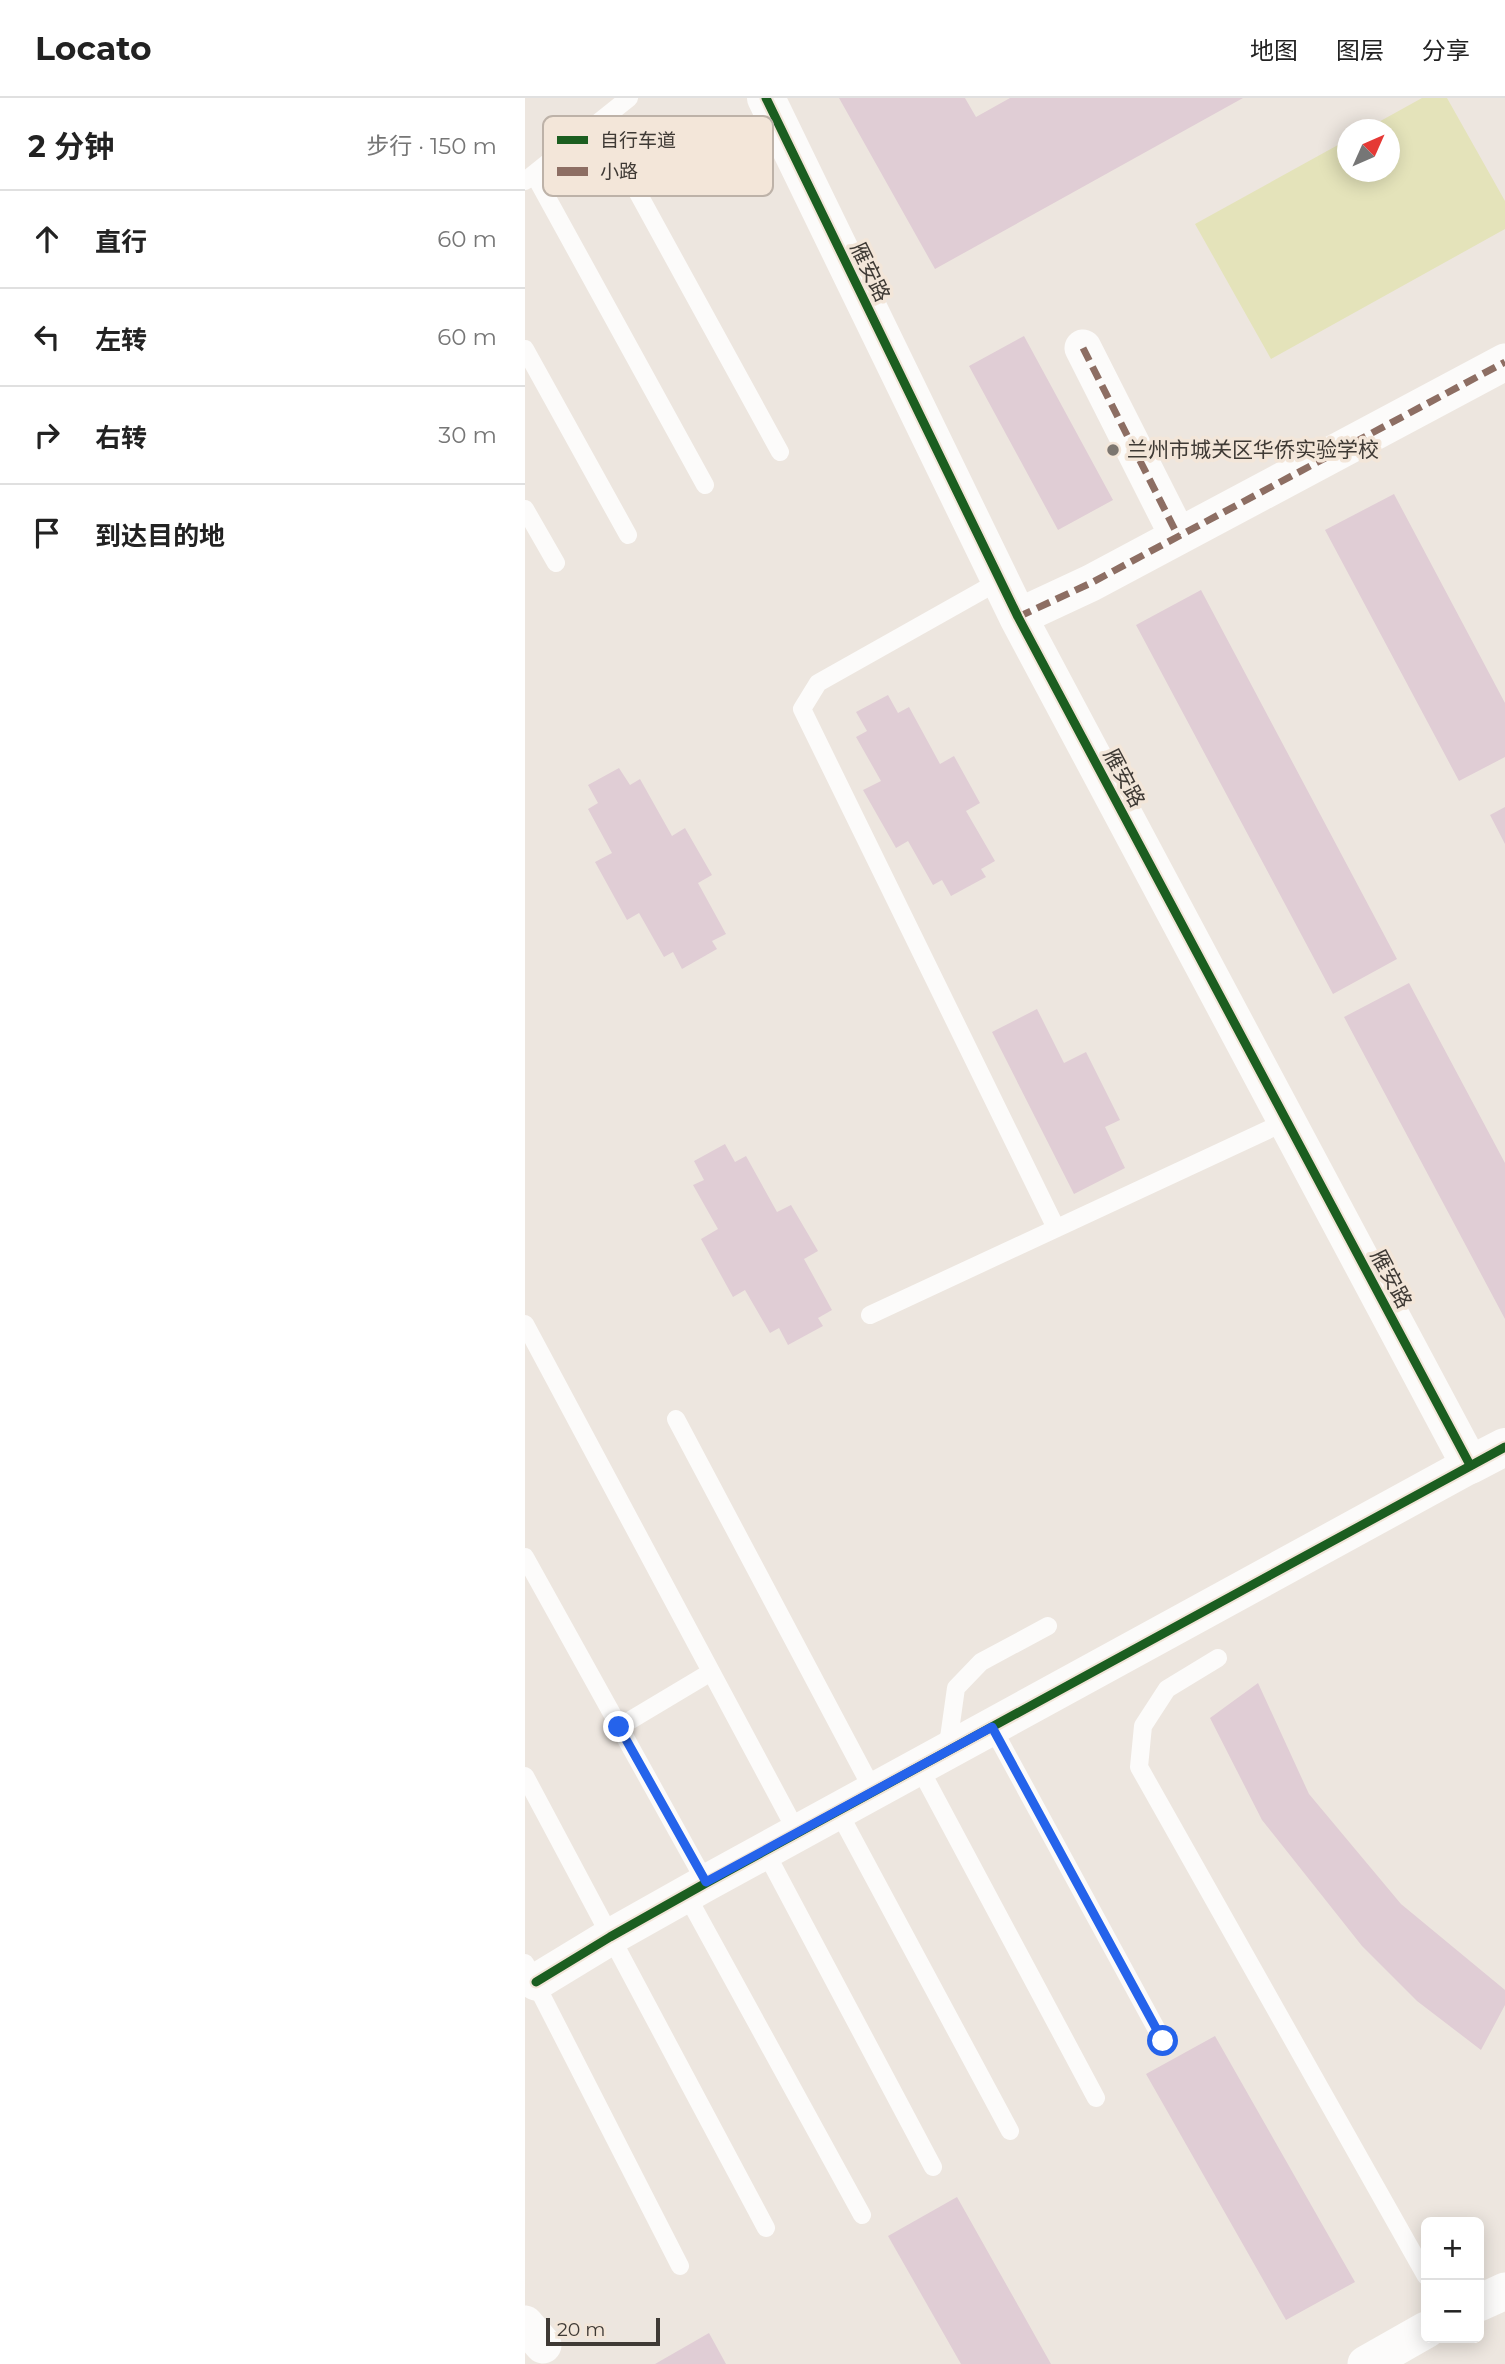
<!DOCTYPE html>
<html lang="zh">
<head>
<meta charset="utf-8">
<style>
  body { margin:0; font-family:Montserrat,"Noto Sans SC",sans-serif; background:#f6f6f6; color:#222 }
  .controls { position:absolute; right:21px; bottom:21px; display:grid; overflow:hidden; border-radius:10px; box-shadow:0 4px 18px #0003 }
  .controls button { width:63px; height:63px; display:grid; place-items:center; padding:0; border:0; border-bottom:2px solid #e0e0e0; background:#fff; color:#222; font:35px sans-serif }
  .compass { position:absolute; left:812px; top:21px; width:63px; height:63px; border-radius:50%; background:#fff; box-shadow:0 4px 18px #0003; rotate:45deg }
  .scale { position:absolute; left:21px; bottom:18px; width:114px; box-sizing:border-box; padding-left:7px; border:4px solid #3f3a35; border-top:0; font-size:19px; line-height:24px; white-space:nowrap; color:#3f3a35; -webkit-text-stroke:5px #f3e6d9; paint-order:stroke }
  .stop { position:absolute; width:21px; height:21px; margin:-16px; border:5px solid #2563eb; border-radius:50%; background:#fff }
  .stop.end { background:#2563eb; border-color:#fff; box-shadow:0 2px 7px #0008 }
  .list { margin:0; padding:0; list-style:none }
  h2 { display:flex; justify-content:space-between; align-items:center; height:91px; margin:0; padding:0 28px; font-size:30px }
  h2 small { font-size:23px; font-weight:400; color:#767676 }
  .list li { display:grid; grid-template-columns:46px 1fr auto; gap:21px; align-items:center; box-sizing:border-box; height:98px; padding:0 28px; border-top:2px solid #e0e0e0 }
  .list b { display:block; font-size:26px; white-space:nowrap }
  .list em { font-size:23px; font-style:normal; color:#767676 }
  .icon { flex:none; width:38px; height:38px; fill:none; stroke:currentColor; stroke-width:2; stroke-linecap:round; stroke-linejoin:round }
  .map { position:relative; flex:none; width:980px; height:2266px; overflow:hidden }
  header { display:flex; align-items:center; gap:42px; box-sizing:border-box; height:98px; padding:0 35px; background:#fff; border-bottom:2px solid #e0e0e0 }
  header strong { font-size:33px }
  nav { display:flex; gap:38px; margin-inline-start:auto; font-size:24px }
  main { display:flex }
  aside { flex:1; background:#fff }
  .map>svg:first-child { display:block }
  .green { fill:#e4e3ba }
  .building { fill:#e0cdd5 }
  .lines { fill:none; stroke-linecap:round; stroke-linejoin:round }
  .service { stroke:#fcfbfa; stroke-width:18 }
  .minor { stroke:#fcfbfa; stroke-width:37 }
  .tertiary { stroke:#fcfbfa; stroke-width:38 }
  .quiet { stroke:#8d6e63; stroke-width:7; stroke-dasharray:14 7; stroke-linecap:butt }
  .cycleway-casing { stroke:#f3e6d9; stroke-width:13 }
  .cycleway { stroke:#1b5e20; stroke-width:9 }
  .route { stroke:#2563eb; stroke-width:9 }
  .poi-dot { fill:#7c7670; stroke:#f3e6d9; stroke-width:2.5 }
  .labels { text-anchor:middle; stroke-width:7; stroke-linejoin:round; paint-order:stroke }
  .street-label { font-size:21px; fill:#3f3a35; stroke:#f3e6d9 }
  .poi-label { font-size:21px; fill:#3f3a35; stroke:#f3e6d9; text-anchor:start }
  .key { fill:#f3e6d9; stroke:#bdb2a8; stroke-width:2 }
  .key-label { font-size:19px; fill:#3f3a35 }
</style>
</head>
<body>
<header>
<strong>Locato</strong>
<nav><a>地图</a><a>图层</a><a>分享</a></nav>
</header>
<main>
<aside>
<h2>2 分钟<small>步行 · 150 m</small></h2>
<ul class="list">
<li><svg class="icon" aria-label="ahead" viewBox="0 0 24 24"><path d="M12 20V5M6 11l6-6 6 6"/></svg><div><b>直行</b></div><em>60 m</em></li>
<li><svg class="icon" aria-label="left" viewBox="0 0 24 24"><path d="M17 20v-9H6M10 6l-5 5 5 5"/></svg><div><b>左转</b></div><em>60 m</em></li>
<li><svg class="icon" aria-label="right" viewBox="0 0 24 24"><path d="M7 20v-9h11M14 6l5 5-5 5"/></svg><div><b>右转</b></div><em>30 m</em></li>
<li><svg class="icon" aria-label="arrive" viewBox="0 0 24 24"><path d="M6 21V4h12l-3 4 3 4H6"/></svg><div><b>到达目的地</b></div></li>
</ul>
</aside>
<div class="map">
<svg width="980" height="2266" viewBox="0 0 980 2266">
  <rect width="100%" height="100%" fill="#ede6df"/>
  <path class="green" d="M 897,0 L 922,0 L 980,103 L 980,131 L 746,261 L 670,126 L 822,42 L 822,74 L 864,74 L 864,32 L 841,31 Z"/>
  <path class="building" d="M 314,0 L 440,0 L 451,19 L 485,0 L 718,0 L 410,171 Z
    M 499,238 L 588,402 L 533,432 L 444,268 Z
    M 869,396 L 980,605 L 980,659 L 934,683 L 800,432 Z
    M 676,492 L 872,861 L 808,896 L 611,527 Z
    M 363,597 L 373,615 L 384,609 L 415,666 L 429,658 L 455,705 L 441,713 L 470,763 L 456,771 L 461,779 L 426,798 L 417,782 L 408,787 L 383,743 L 371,750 L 338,692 L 356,683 L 331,639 L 342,633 L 331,614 Z
    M 94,670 L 105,687 L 115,681 L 147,738 L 160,730 L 187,777 L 173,785 L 201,836 L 187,843 L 192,851 L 157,871 L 148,854 L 139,859 L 114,815 L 102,822 L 70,764 L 87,755 L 63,711 L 73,705 L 63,687 Z
    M 980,709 L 980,746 L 965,717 Z
    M 884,885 L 980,1065 L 980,1221 L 819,919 Z
    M 512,911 L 539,965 L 561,954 L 595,1022 L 580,1029 L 600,1070 L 549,1096 L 467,934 Z
    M 200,1046 L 210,1064 L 221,1058 L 252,1114 L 266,1107 L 293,1153 L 279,1161 L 307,1212 L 293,1220 L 298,1228 L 263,1247 L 254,1230 L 245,1235 L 220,1192 L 208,1199 L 176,1141 L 193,1131 L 168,1087 L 179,1082 L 169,1063 Z
    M 733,1585 L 784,1696 L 876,1806 L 980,1892 L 980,1907 L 956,1952 L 892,1903 L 837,1848 L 737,1722 L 685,1620 Z
    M 690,1938 L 830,2184 L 761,2222 L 621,1976 Z
    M 432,2099 L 526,2266 L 436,2266 L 363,2138 Z
    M 184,2235 L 201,2266 L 130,2266 Z"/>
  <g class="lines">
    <path class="service" d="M 74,24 L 255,354
      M 9,76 L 180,387
      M 0,83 L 104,0
      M 0,251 L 103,437
      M 0,411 L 31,465
      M 476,482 L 293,585 L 277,611 L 531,1130
      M 345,1217 L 762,1023
      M 0,1226 L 273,1736
      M 151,1321 L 349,1694
      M 0,1459 L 181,1785
      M 693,1560 L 642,1591 L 618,1628 L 614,1669 L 901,2178
      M 94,1629 L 186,1574
      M 467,1629 L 638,1943
      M 422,1654 L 431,1590 L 456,1564 L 523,1528
      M 394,1669 L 571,2000
      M 0,1678 L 241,2130
      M 313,1713 L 485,2033
      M 240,1753 L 408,2069
      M 161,1796 L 337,2117
      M 0,1865 L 155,2168"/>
    <path class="minor" d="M 558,250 L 653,438
      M 493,519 L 566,485 L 980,264
      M 11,1884 L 85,1839 L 181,1785 L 945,1367
      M 954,2205 L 980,2193
      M 0,2226 L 18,2247
      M 841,2266 L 901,2232"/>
    <path class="tertiary" d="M 241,0 L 493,519 L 945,1367 L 980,1349"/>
    <path class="quiet" d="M 558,250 L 653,438
      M 493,519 L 566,485 L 980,264"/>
    <defs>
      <path id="cycleway" d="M 241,0 L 493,519 L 945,1367
        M 11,1884 L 85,1839 L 181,1785 L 980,1349"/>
    </defs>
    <use href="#cycleway" class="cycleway-casing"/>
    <use href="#cycleway" class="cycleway"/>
  </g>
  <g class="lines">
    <path class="route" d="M 94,1629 L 181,1784 L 467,1629 L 638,1943"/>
  </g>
  <circle class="poi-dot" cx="588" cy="352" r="7"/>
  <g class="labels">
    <g class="street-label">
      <text transform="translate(345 174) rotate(64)" y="7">雁安路</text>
      <text transform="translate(599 680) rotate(62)" y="7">雁安路</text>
      <text transform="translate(866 1181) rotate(62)" y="7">雁安路</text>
    </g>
    <g class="poi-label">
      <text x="602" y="359">兰州市城关区华侨实验学校</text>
    </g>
  </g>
  <rect x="18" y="18" width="230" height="80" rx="10" class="key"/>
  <rect x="32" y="38" width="31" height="8" fill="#1b5e20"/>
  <rect x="32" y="69" width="31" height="9" fill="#8d6e63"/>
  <g class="key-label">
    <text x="75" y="49">自行车道</text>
    <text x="75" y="80">小路</text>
  </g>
</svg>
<div class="controls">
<button>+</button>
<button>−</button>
</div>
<svg class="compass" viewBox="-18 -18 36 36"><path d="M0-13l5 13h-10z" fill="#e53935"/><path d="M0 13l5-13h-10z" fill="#767676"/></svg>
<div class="scale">20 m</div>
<div class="stop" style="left:638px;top:1943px"></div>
<div class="stop end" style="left:94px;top:1629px"></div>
</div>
</main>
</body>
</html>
